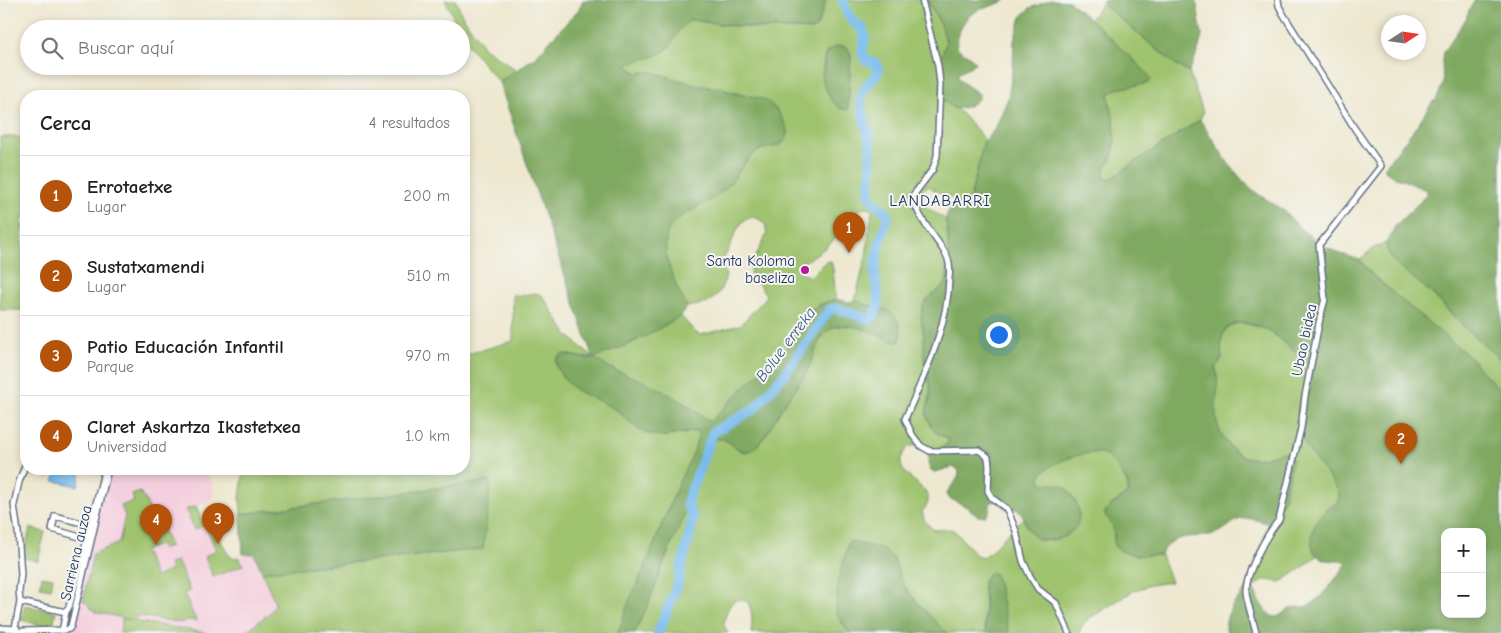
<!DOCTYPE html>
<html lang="es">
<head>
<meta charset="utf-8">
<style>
  body { margin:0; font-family:"Comic Neue",sans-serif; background:#f6f6f6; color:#202124 }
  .controls { position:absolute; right:15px; bottom:15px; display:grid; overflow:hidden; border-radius:10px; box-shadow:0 2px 8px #0003 }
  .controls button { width:45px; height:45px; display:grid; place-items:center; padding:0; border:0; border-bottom:1px solid #e0e0e0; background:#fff; color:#202124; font:25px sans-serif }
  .compass { position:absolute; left:1381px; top:15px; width:45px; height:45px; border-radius:50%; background:#fff; box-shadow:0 2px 8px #0003; rotate:78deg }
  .you { position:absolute; left:998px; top:334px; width:18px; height:18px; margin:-12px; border:4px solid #fff; border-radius:50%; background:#1a73e8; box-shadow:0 0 0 8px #1a73e833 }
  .badge { display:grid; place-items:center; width:32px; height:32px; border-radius:50%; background:#b45309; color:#fff; font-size:16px; font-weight:700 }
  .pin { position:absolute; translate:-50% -41px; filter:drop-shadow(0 1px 2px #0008) }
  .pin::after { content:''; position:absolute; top:26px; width:18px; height:15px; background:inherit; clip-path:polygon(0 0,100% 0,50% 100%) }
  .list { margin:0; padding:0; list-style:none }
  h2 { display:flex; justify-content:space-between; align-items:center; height:65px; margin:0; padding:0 20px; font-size:21px }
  h2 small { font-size:16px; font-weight:400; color:#757577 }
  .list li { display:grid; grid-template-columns:32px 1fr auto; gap:15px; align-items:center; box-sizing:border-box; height:80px; padding:0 20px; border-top:1px solid #e0e0e0 }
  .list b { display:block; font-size:19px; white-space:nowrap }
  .list p { margin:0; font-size:16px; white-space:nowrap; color:#757577 }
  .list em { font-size:16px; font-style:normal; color:#757577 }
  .icon { flex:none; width:28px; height:28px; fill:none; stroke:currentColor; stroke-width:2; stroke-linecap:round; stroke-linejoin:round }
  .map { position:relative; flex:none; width:1501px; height:633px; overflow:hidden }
  .search { position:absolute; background:#fff; box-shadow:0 2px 8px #0003; left:20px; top:20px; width:450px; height:55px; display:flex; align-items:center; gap:12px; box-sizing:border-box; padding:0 18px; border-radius:28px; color:#757577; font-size:19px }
  .panel { position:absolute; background:#fff; box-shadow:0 2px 8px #0003; left:20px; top:90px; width:450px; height:385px; border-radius:20px }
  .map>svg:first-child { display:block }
  .built { fill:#f4cfde }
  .green { fill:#9fc36e; stroke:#5d7966; fill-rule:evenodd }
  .forest { fill:#7fa961; stroke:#4d6c60; fill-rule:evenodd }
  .water { fill:#77bbed; stroke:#4975a6 }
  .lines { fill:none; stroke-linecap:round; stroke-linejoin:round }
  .river { stroke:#77bbed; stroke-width:10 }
  .minor-casing { stroke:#657086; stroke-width:8 }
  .minor { stroke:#fff; stroke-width:5 }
  .poi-dot { fill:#b5179e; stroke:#f6f6f2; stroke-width:2 }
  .labels { text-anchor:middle; stroke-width:4; stroke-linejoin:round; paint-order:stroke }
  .poi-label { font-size:15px; fill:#1b2f5e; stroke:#f6f6f2; text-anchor:end }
  .street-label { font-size:15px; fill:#1b2f5e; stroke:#f6f6f2 }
  .neighbourhood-label { font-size:16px; letter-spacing:1px; fill:#1b2f5e; stroke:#f6f6f2 }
  .water-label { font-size:16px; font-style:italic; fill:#375989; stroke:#f6f6f2 }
</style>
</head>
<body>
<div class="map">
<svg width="1501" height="633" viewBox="0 0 1501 633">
  <rect width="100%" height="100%" fill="#f6f6f2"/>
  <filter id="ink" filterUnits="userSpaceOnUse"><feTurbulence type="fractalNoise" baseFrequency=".02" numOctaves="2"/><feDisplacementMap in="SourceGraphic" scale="10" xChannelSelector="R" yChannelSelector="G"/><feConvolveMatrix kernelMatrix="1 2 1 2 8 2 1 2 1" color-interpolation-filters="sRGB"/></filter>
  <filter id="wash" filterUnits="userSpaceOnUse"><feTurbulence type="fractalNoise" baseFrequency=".0096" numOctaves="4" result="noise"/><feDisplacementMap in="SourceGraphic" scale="20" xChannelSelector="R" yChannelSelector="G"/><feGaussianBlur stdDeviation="1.12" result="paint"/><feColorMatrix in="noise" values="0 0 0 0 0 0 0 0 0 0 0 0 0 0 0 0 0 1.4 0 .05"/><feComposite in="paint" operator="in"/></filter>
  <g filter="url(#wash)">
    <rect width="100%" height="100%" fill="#eee8d0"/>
    <path class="built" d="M 105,469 L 206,469 L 212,483 L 214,494 L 211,500 L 196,507 L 202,522 L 215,530 L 231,557 L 237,558 L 250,553 L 256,556 L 274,600 L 275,606 L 270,613 L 244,633 L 69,633 L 70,622 Z"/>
    <path class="green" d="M 445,0 L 456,0 L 461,13 L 484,48 L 517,70 L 499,82 C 490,72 462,41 461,29 L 459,29 Z
      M 826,0 L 926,0 C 933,12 949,34 945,49 L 946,102 L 951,107 L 957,109 L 977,130 L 984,141 L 969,204 L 958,203 C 950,195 937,194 929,186 C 922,189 918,193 918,202 L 945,219 C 950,240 949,263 946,284 L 924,303 L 921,318 L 924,336 L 925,363 L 930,385 L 930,397 L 926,412 L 932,428 L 939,435 L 947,438 L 949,442 L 945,446 L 929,452 L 919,446 L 909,446 C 882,475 931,481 928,502 C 927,506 924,509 922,512 L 925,522 L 934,530 L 949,529 L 954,530 L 976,555 L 982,558 L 989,553 L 1023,518 C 1033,542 1042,545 1067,536 L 1078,508 C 1074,498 1068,486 1057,485 C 1051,484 1046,484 1040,483 C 1032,465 1090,448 1103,454 C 1113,459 1119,468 1124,477 C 1134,494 1122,497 1109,506 L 1114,527 L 1114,542 L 1115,547 C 1127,556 1146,556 1161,555 L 1171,582 L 1150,585 L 1133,591 L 1087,620 L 1081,627 L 1080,633 L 1009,633 L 1001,597 L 983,581 L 985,606 L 984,623 L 986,633 L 947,633 C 934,620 912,599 903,583 C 898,574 897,563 890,555 L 836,613 L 849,633 L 751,633 C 752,624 753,613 749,605 C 748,602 746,601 743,600 C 730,596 724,616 724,626 L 728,633 L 634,633 C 648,606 658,576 670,548 C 680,523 692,498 699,472 C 701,463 708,442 718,439 C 728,437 735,450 745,452 C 748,451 753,450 755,447 C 765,440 776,417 783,406 C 791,394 800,383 807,371 C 816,355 817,329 839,326 C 858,323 878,335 894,341 L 898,341 L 901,337 C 900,303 877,311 855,300 L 866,256 L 872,211 L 867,207 C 849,211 844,232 831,243 C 822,251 811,257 801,264 L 798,268 L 800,273 L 810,277 L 825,262 L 831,261 L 833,269 L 836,299 L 819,305 L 793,333 L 789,345 L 782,355 L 746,385 L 710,423 L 678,400 L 660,390 L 604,365 L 593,358 L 584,358 L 566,354 L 557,357 L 555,363 L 559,371 L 574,388 L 616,409 L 635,427 L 643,432 L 652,435 L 666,436 L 699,431 L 694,452 L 680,480 L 643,572 C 631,592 628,612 618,633 L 244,633 L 270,613 L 275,606 L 274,600 L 262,572 L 483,549 L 490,481 L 241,514 L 240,497 L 244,469 L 464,469 L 464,355 L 513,341 L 513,294 L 519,296 L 534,293 L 542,295 L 567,334 L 593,358 L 630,344 L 681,316 L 695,332 L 700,335 L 740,325 L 764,300 L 766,296 L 765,293 L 750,273 L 751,266 L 767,234 L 765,224 L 759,219 L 752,217 L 743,221 L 737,230 L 728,251 L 722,261 L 726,277 L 719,293 L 708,303 L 687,307 C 676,287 660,255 667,231 C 671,219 696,209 706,202 C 716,196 726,189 733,180 C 740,171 745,161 754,154 C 761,148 768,148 775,146 C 797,141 784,121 777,110 L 737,93 L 725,90 L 721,87 L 710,87 L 643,72 L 637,73 L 626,65 L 670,45 L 681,26 L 691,20 C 716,24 740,27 764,29 C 780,30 795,28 811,30 L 817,27 ZM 827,51 L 851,53 L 848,110 L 839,108 L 831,100 L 824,84 L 822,77 L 824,58 Z
      M 1103,3 L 1159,51 L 1178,66 L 1189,72 L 1203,112 L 1200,120 L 1127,167 C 1121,173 1115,179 1105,180 L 1103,177 L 1103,171 L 1112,159 L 1114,147 L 1114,121 L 1109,100 L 1109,94 L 1116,89 L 1136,85 L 1109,37 L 1090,19 Z
      M 0,137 L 26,137 L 26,217 L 22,217 L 23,310 L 0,310 Z
      M 1386,243 L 1387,249 L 1442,304 L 1457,321 L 1501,360 L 1501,390 L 1479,369 L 1473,360 L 1394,294 L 1363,265 L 1360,260 C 1368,252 1375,246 1386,243 Z
      M 1242,323 L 1260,327 L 1276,335 L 1311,368 C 1314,379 1305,387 1301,397 C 1296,410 1299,425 1303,438 C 1307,454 1340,483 1339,497 C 1339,505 1330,506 1326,510 C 1323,513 1322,517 1320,520 C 1314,533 1308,542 1317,556 L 1306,565 L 1284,580 L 1280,582 L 1266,580 L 1253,587 L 1250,584 L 1268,524 L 1283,502 L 1280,453 C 1256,460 1241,463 1225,440 C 1220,433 1216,425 1215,416 C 1215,398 1220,383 1215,365 L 1217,365 L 1222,358 C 1220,341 1220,324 1242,323 Z
      M 31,469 L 50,469 L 49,477 L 30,473 Z
      M 140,492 L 144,499 L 145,499 L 150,511 L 149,512 L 150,512 L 151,514 L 156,512 L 170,546 L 162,549 L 160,544 L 144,551 L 155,577 L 171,570 L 169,564 L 177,561 L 190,591 L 184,593 L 196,621 L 187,620 L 183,623 L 139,616 L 134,621 L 208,633 L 120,633 L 122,619 L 132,620 L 95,612 L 83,600 L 93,554 L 119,543 L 125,516 L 121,506 L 134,501 L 132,495 Z
      M 196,506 L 202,522 L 215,530 L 228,554 L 233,558 L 239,557 L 243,565 L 213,577 L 205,556 L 216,550 L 205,525 L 194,530 L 188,515 L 185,510 Z
      M 30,528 L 45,532 L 38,561 L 23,558 Z
      M 42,576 L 53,578 L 51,589 L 40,587 Z
      M 25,605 L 56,612 L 52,628 L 21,620 Z"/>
    <path class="forest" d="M 583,0 L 826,0 L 819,22 L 814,29 C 807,30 801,29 794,29 C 759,29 726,25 691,20 C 676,28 676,41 665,51 C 654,59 638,58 627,65 C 629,68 632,71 636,72 C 640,74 646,71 651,72 C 674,76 697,91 721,87 C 736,101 762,88 778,112 C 786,123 794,141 776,146 C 768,148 761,148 754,153 C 745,160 740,171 733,180 C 727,188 718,194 710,200 C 699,207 671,219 668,231 C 660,254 676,287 687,307 L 681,316 L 648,335 L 629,344 L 594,358 C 609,370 630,375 647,383 C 670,393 691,407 710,422 L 746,385 L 782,355 L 789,345 L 795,327 L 801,317 L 808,312 L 826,302 L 836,299 L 849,302 L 855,300 L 866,305 L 888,310 L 894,315 L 899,325 L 901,334 L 900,341 L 896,342 C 878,336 858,323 838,326 C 832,327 827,331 823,336 C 815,347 813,360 807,371 C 800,384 790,396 782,408 C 774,421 767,435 757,446 C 738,466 725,421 709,447 C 698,467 694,490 686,511 C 681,524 674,537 669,549 C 658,577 649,607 634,633 L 618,633 L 629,601 L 643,572 L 680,480 L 694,452 L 699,431 C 681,432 665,440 646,433 C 633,429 627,416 616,410 C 604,402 590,398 578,391 C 568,385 545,362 563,354 L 584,358 L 593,358 L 499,82 L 535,57 L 579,9 Z
      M 926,0 L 1006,0 C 988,10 970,6 961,28 C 958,35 956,41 957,47 C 962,54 972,55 975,63 L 972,66 L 959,72 L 958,77 L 962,82 L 979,94 L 979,98 C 974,104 960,112 952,107 C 947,104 946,102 941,100 L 940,59 L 945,46 L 946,40 L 936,14 Z
      M 1051,0 L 1069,1 L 1098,26 L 1146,72 L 1151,79 L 1149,83 L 1116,89 L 1109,94 C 1108,103 1113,112 1114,121 C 1115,130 1115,140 1114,149 C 1112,160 1102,170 1104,179 C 1113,180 1120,173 1127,167 L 1200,120 L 1228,163 L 1245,183 L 1258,194 L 1282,209 L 1302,230 L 1325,247 L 1341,254 L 1360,260 L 1373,276 L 1473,360 L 1479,369 L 1501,390 L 1501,633 L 1227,633 C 1221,614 1239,598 1250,584 C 1258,593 1260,609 1272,616 C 1278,619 1284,612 1289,609 C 1296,606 1302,608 1308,606 C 1318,603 1341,572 1347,563 C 1337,559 1327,563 1318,556 C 1306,546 1313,523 1322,514 C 1327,508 1340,505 1339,495 C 1339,492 1336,488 1334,485 C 1324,469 1306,452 1301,434 C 1299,425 1297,413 1299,404 C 1302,392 1314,381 1311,368 C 1298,351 1254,311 1230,326 C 1212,337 1230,360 1215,366 C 1224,399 1204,414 1229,446 C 1236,454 1246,459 1256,459 C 1267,459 1276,453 1286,452 L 1291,455 L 1292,461 L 1283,502 L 1268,524 C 1260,521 1250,517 1241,519 C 1232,521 1226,530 1217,533 C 1195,541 1174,529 1161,555 C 1147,556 1124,557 1115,546 L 1113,525 L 1105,515 L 1105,512 C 1110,504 1125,499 1128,492 C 1130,485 1125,479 1122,474 C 1116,465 1110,456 1100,453 C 1087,450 1032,466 1041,483 C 1048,485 1056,483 1063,486 C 1068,489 1071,494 1073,498 C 1089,522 1071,541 1045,540 C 1023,540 1028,511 1015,509 C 1013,508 1010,510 1008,510 L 996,500 L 990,503 L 990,509 L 987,515 C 977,520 973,511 965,506 C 960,503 954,501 949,498 L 947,493 C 951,484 962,479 958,469 L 953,467 L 935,472 C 926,469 928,460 929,452 L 945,446 L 949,441 L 947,438 L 935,432 L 932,428 L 927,417 L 927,408 L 931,394 L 930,385 L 924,359 L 924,336 L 921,318 L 923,306 L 926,300 L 946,284 C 948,268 949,253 948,237 C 948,231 945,223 946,218 C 948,206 959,201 969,203 L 984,141 L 995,129 L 1008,98 L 1013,66 L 1014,41 L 1021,17 L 1030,8 ZM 1445,532 L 1482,532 L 1482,614 L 1445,614 Z
      M 1103,0 L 1196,0 L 1202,35 L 1198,51 L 1189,72 L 1178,66 L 1159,51 L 1105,6 L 1103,3 Z
      M 1475,0 L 1501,0 L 1501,360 L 1469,332 L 1435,296 L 1395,263 L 1389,255 L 1386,243 L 1396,225 L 1421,201 L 1428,191 L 1389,174 L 1385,170 L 1385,166 L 1415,128 L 1433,101 L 1436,101 L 1443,83 L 1442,60 L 1443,52 L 1466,19 L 1469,10 Z
      M 838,46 L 844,46 L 848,48 L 851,56 L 848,110 L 839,108 L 831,100 L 824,84 L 822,77 L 826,53 L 832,48 Z
      M 491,481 L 483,549 L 262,572 L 254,554 L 243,554 L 241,514 Z
      M 849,541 C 861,545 876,546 886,552 C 896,558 897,570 901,580 C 907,594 935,622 947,633 L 849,633 L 836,613 L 838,581 Z
      M 991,572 L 994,573 L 997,579 L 1009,633 L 986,633 C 984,623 986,615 985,605 C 985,595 981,587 985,577 Z"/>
    <path class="water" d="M 57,469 L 71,469 L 81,471 L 78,486 L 54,481 Z"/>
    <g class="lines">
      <path class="river" d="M 658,633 L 676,588 L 689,537 L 693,517 L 687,505 L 689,496 L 713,432 L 753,410 L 784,375 L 830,309 C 844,307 856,318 871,319 C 885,303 874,287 875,270 C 876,252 883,233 888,216 L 887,213 L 872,200 L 869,196 L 871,173 L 870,141 L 860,102 L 866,86 L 873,79 L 878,71 L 877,64 L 866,60 L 862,54 L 865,37 L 862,28 L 853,22 L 847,12 L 843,0"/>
    </g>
  </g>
  <g filter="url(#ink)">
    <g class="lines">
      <defs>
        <path id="minor" d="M 922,0 L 938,66 L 940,84 L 937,156 L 933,169 L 912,197 C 916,209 922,220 930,231 C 936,240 944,249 948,259 C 950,266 950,272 949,278 C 948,328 924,375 905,419 L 913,436 L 921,446 L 930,451 L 979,450 L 988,457 L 989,466 L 988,491 L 992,498 L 1007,509 L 1016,531 L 1023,561 L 1030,576 L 1038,589 L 1056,603 L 1069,633
          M 90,525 L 55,516 L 52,529 L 87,539 L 104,472 L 104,469
          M 20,602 L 66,612
          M 0,628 L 17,629
          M 15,628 L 20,602 L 19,591 L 21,574 L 18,532 L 14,505 L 19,482 L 26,463
          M 62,631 L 66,612 L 69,607 L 87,539
          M 17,633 L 24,631 L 65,630 L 69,629 L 71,626 L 108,469
          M 1256,633 C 1254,623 1246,600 1246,591 C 1246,572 1267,534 1279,520 L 1301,428 L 1305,396 L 1320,318 L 1325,299 L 1319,245 L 1381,166 L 1355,129 L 1282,12 L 1279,6 L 1278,0"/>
      </defs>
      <use href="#minor" class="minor-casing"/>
      <use href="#minor" class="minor"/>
    </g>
  </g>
  <circle class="poi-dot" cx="805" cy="270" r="5"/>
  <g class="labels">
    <g class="poi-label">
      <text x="795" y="266">Santa Koloma<tspan x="795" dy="17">baseliza</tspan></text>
    </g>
    <g class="street-label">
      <text transform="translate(1304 340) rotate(-78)" y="5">Ubao bidea</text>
      <text transform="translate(76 553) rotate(-77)" y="5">Sarriena auzoa</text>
    </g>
    <g class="neighbourhood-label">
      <text x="940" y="206">LANDABARRI</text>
    </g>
    <g class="water-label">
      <text transform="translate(785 344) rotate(-53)" y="6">Bolue erreka</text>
    </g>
  </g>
</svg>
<div class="controls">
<button>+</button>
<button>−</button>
</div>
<svg class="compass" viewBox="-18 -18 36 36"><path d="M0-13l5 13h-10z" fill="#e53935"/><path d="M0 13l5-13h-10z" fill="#757577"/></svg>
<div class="you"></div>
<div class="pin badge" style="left:849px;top:253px">1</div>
<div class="pin badge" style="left:1401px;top:464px">2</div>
<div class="pin badge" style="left:218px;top:544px">3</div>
<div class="pin badge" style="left:156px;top:545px">4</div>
<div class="search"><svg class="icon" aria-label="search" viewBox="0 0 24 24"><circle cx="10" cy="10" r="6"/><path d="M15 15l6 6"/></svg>Buscar aquí</div>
<section class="panel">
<h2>Cerca<small>4 resultados</small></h2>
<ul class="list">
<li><span class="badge">1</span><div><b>Errotaetxe</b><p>Lugar</p></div><em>200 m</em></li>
<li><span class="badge">2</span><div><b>Sustatxamendi</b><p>Lugar</p></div><em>510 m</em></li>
<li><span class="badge">3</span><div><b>Patio Educación Infantil</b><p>Parque</p></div><em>970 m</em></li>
<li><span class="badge">4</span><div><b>Claret Askartza Ikastetxea</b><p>Universidad</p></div><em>1.0 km</em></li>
</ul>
</section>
</div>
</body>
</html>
